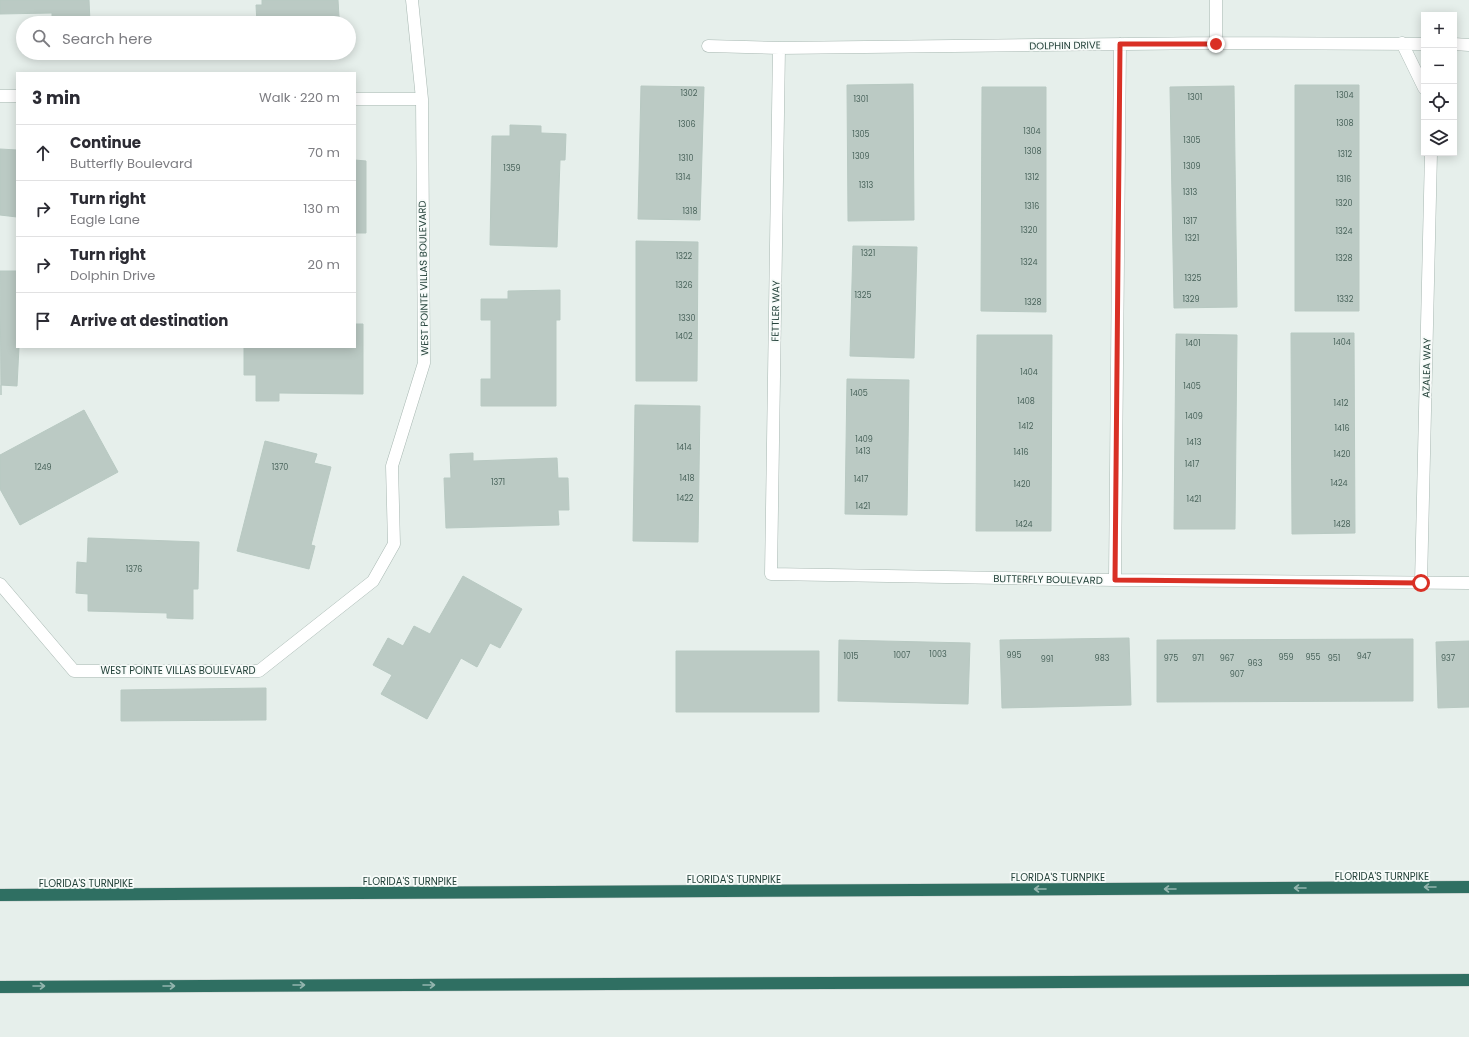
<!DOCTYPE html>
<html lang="en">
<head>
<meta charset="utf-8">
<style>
  body { margin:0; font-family:Poppins,sans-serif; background:#f7f7f7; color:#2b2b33 }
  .controls { position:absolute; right:12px; top:12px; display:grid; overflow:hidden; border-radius:0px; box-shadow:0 2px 10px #0003 }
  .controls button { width:36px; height:36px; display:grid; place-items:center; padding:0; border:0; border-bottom:1px solid #e1e1e2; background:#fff; color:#2b2b33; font:20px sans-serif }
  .stop { position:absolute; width:12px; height:12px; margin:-9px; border:3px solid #d93025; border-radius:50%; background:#fff }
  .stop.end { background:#d93025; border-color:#fff; box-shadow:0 1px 4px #0008 }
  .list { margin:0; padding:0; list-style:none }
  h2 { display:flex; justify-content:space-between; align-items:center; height:52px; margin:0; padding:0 16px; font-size:17px }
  h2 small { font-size:13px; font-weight:400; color:#7c7c81 }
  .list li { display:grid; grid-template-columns:26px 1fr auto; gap:12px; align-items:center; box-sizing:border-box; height:56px; padding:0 16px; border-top:1px solid #e1e1e2 }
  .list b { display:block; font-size:15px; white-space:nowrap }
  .list p { margin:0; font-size:13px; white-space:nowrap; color:#7c7c81 }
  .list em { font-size:13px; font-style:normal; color:#7c7c81 }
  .icon { flex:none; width:22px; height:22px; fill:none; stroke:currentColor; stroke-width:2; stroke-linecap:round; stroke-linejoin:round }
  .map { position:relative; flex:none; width:1469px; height:1037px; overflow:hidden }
  .search { position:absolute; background:#fff; box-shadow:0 2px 10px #0003; left:16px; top:16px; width:340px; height:44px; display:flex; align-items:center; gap:10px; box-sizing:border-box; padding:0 14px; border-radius:22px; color:#7c7c81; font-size:15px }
  .panel { position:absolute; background:#fff; box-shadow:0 2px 10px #0003; left:16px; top:72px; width:340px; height:276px; border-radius:0px }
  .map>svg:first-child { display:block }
  .building { fill:#bbcac4; stroke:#b8c9c2 }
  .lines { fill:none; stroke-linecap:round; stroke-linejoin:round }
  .lane-casing { stroke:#a8b8b2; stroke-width:13 }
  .highway-casing { stroke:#c2cac8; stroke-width:13 }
  .lane { stroke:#fff; stroke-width:12 }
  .highway { stroke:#2f6f62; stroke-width:12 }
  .oneway { stroke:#93b5ae }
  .route { stroke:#d93025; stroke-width:5 }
  .labels { text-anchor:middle; stroke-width:3.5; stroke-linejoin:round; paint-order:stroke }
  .number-label { font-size:8px; fill:#4a645c }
  .street-label { font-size:10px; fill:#24423a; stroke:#f7fbf9 }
</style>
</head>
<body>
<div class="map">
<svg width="1469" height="1037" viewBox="0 0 1469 1037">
  <rect width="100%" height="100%" fill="#e6efeb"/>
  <path class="building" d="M 0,0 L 89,0 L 90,22 L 52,23 L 52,13 L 0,14 Z
    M 262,0 L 338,0 L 339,17 L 313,18 L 314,23 L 257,23 L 256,5 L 262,5 Z
    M 913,84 L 914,220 L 848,221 L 847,85 Z
    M 1295,85 L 1359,85 L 1359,311 L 1295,311 Z
    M 641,86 L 704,87 L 700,220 L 638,219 Z
    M 1234,86 L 1237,307 L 1174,308 L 1170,87 Z
    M 982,87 L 1046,87 L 1046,312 L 981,311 Z
    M 510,125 L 541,126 L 541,133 L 566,134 L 565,160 L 560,160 L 557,247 L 490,245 L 492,136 L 510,136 Z
    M 0,149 L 17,150 L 17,217 L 0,215 Z
    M 355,160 L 366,161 L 366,233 L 355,233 Z
    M 636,241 L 698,242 L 697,381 L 636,381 Z
    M 853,246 L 917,247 L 914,358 L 850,356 Z
    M 0,271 L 17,271 L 17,347 L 19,347 L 17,386 L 1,385 L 1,395 Z
    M 560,290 L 560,320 L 556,320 L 556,406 L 481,406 L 481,379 L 491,379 L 491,320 L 481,320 L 481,299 L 508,299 L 508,291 Z
    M 355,324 L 363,324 L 363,394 L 279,393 L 279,401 L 256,401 L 256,375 L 244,375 L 244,347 L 355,347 Z
    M 1291,333 L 1354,333 L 1355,533 L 1292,534 Z
    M 1176,334 L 1237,335 L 1235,529 L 1174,529 Z
    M 977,335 L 1052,335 L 1051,531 L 976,531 Z
    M 847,379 L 909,380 L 907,515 L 845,514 Z
    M 635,405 L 700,406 L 698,542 L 633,541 Z
    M 84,410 L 118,472 L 20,525 L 0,489 L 0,455 Z
    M 265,441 L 317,454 L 314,463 L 331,467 L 311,545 L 315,546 L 309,569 L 237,551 Z
    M 473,453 L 473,461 L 557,458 L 558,478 L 568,478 L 569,510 L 558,510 L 559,525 L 446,528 L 444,478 L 451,478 L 450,454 Z
    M 88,538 L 199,542 L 198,589 L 193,589 L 193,619 L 167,618 L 167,613 L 88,611 L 88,594 L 76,593 L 77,562 L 87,563 Z
    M 463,576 L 522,609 L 500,648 L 490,643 L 477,667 L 461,658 L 427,719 L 381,694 L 392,675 L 373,665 L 388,638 L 403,646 L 414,626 L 430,634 Z
    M 1129,638 L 1131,705 L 1002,708 L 1000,640 Z
    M 1413,639 L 1413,701 L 1157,702 L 1157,640 Z
    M 839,640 L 970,643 L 968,704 L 838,701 Z
    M 1469,641 L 1469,707 L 1438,708 L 1436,642 Z
    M 676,651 L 819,651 L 819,712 L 676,712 Z
    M 266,688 L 266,720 L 121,721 L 121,690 Z"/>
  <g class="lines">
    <defs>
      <path id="lane" d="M 1216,43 L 1216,0
        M 1402,43 L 1424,88
        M 1454,44 L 1469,45
        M 708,46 L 779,48 L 1216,43 L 1424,44
        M 779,48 L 771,574 L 1115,580 L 1469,583
        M 0,96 L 17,96
        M 355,99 L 422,99
        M 1115,580 L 1120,44
        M 1421,583 L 1431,153
        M 0,584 L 74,671 L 259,671 L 373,581 L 394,544 L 392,466 L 424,363 L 422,99 L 412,0"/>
      <path id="highway" d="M 0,895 L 1469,887
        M 0,987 L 1469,980"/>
    </defs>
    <use href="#lane" class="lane-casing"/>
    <use href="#highway" class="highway-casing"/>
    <use href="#lane" class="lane"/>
    <use href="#highway" class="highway"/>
  </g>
  <defs><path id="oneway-shaft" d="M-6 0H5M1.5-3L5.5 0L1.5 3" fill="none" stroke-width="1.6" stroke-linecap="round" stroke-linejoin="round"/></defs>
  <g class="oneway">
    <use href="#oneway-shaft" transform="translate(1430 887) rotate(180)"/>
    <use href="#oneway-shaft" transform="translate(1300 888) rotate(180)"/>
    <use href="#oneway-shaft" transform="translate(1040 889) rotate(180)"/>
    <use href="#oneway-shaft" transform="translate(1170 889) rotate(180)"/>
    <use href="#oneway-shaft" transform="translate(299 985)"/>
    <use href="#oneway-shaft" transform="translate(429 985)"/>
    <use href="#oneway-shaft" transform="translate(39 986)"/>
    <use href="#oneway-shaft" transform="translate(169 986)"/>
  </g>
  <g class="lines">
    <path class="route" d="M 1216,44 L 1120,44 L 1115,580 L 1421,583"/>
  </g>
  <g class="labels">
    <g class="number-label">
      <text x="689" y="96">1302</text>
      <text x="1345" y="98">1304</text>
      <text x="1195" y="100">1301</text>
      <text x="861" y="102">1301</text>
      <text x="1345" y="126">1308</text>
      <text x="687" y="127">1306</text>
      <text x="1032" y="134">1304</text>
      <text x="861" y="137">1305</text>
      <text x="1192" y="143">1305</text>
      <text x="1033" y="154">1308</text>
      <text x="1345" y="157">1312</text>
      <text x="861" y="159">1309</text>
      <text x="686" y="161">1310</text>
      <text x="1192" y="169">1309</text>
      <text x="512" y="171">1359</text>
      <text x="683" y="180">1314</text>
      <text x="1032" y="180">1312</text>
      <text x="1344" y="182">1316</text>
      <text x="866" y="188">1313</text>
      <text x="1190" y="195">1313</text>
      <text x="1344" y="206">1320</text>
      <text x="1032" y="209">1316</text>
      <text x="690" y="214">1318</text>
      <text x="1190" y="224">1317</text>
      <text x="1029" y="233">1320</text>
      <text x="1344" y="234">1324</text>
      <text x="1192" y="241">1321</text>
      <text x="868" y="256">1321</text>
      <text x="684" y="259">1322</text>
      <text x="1344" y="261">1328</text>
      <text x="1029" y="265">1324</text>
      <text x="1193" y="281">1325</text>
      <text x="684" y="288">1326</text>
      <text x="863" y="298">1325</text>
      <text x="1191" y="302">1329</text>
      <text x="1345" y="302">1332</text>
      <text x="1033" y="305">1328</text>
      <text x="687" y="321">1330</text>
      <text x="684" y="339">1402</text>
      <text x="1342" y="345">1404</text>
      <text x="1193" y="346">1401</text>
      <text x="1029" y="375">1404</text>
      <text x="1192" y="389">1405</text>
      <text x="859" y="396">1405</text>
      <text x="1026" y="404">1408</text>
      <text x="1341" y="406">1412</text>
      <text x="1194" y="419">1409</text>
      <text x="1026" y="429">1412</text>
      <text x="1342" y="431">1416</text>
      <text x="864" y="442">1409</text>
      <text x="1194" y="445">1413</text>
      <text x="684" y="450">1414</text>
      <text x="863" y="454">1413</text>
      <text x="1021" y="455">1416</text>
      <text x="1342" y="457">1420</text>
      <text x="1192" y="467">1417</text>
      <text x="43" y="470">1249</text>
      <text x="280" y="470">1370</text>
      <text x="687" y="481">1418</text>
      <text x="861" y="482">1417</text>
      <text x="498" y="485">1371</text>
      <text x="1339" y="486">1424</text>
      <text x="1022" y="487">1420</text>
      <text x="685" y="501">1422</text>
      <text x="1194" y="502">1421</text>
      <text x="863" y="509">1421</text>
      <text x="1024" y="527">1424</text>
      <text x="1342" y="527">1428</text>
      <text x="134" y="572">1376</text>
      <text x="938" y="657">1003</text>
      <text x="902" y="658">1007</text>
      <text x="1014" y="658">995</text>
      <text x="851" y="659">1015</text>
      <text x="1364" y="659">947</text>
      <text x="1286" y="660">959</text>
      <text x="1313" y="660">955</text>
      <text x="1102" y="661">983</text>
      <text x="1171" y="661">975</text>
      <text x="1198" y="661">971</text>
      <text x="1227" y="661">967</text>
      <text x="1334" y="661">951</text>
      <text x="1448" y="661">937</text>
      <text x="1047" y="662">991</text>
      <text x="1255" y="666">963</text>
      <text x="1237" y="677">907</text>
    </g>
    <g class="street-label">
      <text transform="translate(1065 45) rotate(-1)" y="4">DOLPHIN DRIVE</text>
      <text transform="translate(423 278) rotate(-91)" y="4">WEST POINTE VILLAS BOULEVARD</text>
      <text transform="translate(775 311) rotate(-89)" y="4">FETTLER WAY</text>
      <text transform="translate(1426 368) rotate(-89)" y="4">AZALEA WAY</text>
      <text transform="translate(1048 579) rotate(1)" y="4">BUTTERFLY BOULEVARD</text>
      <text x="178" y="674">WEST POINTE VILLAS BOULEVARD</text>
      <text x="1382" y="880">FLORIDA'S TURNPIKE</text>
      <text x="1058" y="881">FLORIDA'S TURNPIKE</text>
      <text x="734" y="883">FLORIDA'S TURNPIKE</text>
      <text x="410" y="885">FLORIDA'S TURNPIKE</text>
      <text x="86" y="887">FLORIDA'S TURNPIKE</text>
    </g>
  </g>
</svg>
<div class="controls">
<button>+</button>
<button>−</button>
<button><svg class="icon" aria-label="locate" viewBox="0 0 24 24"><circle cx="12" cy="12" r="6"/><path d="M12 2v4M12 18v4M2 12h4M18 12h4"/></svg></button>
<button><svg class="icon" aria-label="layers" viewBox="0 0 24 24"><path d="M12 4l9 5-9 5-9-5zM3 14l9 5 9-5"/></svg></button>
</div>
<div class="stop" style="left:1421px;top:583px"></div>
<div class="stop end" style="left:1216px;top:44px"></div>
<div class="search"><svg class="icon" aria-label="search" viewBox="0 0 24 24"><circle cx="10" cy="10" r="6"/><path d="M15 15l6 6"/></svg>Search here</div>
<section class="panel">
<h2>3 min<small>Walk · 220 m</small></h2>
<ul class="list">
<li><svg class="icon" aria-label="ahead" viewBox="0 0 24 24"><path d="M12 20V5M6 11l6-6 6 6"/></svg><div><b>Continue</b><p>Butterfly Boulevard</p></div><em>70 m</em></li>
<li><svg class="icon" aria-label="right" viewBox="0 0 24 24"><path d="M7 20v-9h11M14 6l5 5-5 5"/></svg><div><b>Turn right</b><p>Eagle Lane</p></div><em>130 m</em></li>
<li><svg class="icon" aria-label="right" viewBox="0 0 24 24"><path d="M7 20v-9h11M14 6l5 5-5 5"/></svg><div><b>Turn right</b><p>Dolphin Drive</p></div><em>20 m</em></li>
<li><svg class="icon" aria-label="arrive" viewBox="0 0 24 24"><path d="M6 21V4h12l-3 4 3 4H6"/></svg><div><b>Arrive at destination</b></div></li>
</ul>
</section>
</div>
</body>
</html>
